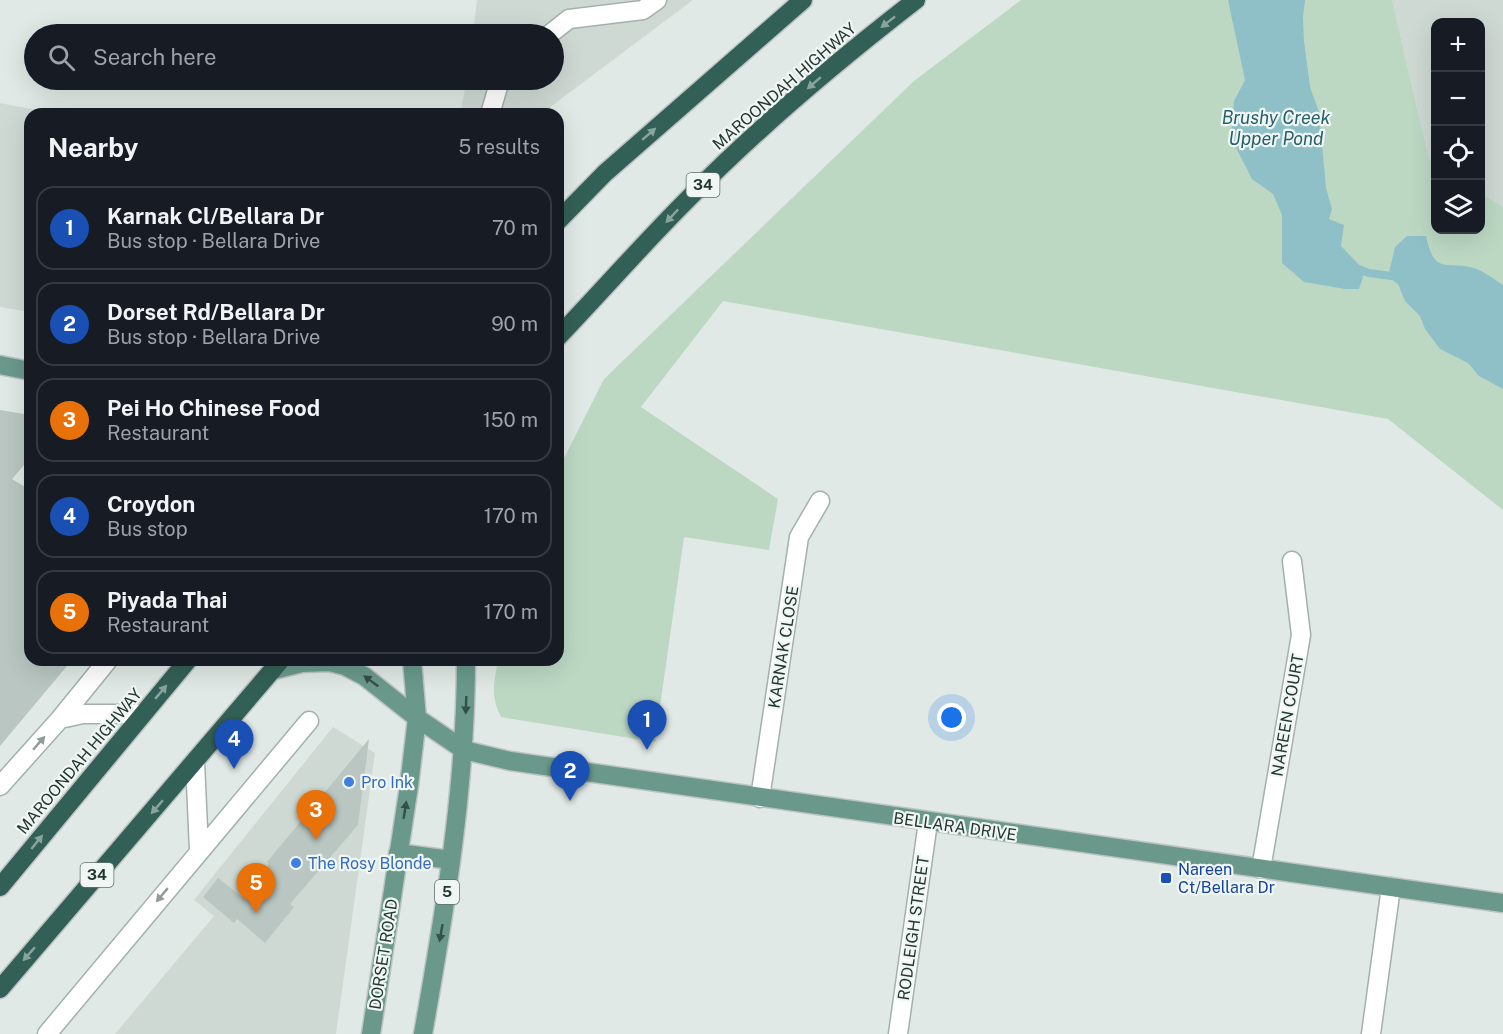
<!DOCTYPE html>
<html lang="en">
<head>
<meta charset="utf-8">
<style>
  body { margin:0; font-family:"Public Sans",sans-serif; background:#242831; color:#f1f3f6 }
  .controls { position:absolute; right:18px; top:18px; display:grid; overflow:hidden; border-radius:12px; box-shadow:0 6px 24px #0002 }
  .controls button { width:54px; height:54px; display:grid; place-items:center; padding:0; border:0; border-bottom:2px solid #363941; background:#171b24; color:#f1f3f6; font:30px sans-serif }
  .you { position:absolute; left:952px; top:718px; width:21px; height:21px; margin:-15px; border:4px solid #fff; border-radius:50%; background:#1a73e8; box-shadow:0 0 0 9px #1a73e833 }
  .badge { display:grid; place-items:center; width:39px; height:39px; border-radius:50%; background:#1a73e8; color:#fff; font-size:20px; font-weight:700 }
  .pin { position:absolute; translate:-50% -50px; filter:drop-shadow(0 2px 3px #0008) }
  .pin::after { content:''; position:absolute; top:32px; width:21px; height:18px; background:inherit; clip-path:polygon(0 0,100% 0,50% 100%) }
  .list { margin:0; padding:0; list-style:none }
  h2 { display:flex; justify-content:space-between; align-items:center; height:78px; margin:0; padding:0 24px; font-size:26px }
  h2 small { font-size:20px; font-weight:400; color:#9ea1a6 }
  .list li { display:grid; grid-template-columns:39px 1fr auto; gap:18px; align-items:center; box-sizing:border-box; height:84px; margin:0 12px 12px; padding:0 12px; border:2px solid #363941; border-radius:18px }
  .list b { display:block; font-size:22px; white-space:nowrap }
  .list p { margin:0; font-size:20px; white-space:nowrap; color:#9ea1a6 }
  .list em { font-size:20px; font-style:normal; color:#9ea1a6 }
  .icon { flex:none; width:33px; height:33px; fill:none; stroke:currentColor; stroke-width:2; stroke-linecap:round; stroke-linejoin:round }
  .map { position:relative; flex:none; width:1503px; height:1034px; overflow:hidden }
  .search { position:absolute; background:#171b24; box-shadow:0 6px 24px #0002; left:24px; top:24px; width:540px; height:66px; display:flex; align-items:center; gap:15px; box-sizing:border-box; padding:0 21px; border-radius:33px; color:#9ea1a6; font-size:22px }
  .panel { position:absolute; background:#171b24; box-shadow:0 6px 24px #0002; left:24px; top:108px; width:540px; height:558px; border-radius:18px }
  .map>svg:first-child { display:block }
  .built { fill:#cfd9d4 }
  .green { fill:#bcd8c3 }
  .water { fill:#8fc0c8 }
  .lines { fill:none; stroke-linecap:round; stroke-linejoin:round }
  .stream { stroke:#8fc0c8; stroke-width:8 }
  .building { fill:#b9c6c1 }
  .minor-casing { stroke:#a4b0ac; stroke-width:21 }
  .major-casing { stroke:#bdc3c2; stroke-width:21 }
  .highway-casing { stroke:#bdc3c2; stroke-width:21 }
  .minor { stroke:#fff; stroke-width:18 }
  .major { stroke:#6a998c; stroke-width:18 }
  .highway { stroke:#336056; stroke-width:18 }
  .oneway { fill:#88a49d }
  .oneway2 { fill:#355048 }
  .oneway3 { fill:#919b98 }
  .shop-dot { fill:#3f7fe0; stroke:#f0f6f3; stroke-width:2 }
  .transit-dot { fill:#1a4fb4; stroke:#f0f6f3; stroke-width:2 }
  .labels { text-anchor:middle; stroke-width:4.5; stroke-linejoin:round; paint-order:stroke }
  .shield { fill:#f0f6f3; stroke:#60706c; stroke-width:1.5 }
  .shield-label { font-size:15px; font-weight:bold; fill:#233732 }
  .street-label { font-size:16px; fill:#233732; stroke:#f0f6f3 }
  .shop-label { font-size:16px; fill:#366cbe; stroke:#f0f6f3; text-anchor:start }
  .transit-label { font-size:16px; fill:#164399; stroke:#f0f6f3; text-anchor:start }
  .water-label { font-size:18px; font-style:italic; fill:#25616c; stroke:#f0f6f3 }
</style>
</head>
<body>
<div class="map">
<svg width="1503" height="1034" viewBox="0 0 1503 1034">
  <rect width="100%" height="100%" fill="#e0e9e5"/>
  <path class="built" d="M 477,0 L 693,0 L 541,114 L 460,114 L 467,80 L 554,80 L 554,34 L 473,34 Z
    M 1392,0 L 1503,0 L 1503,207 L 1481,193 L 1480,22 L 1436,22 L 1435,163 L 1429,159 Z
    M 0,103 L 58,114 L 30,114 L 30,312 L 0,307 Z
    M 333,727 L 375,753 L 336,1034 L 115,1034 L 214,916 L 194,900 Z"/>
  <path class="green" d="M 1021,0 L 1392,0 L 1429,159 L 1435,163 L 1436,230 L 1480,230 L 1481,193 L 1503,207 L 1503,510 L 1388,419 L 723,301 L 641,407 L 778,499 L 769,550 L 684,537 L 655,742 L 501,717 C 490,695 494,684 498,660 L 558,660 L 558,470 L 604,379 L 914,81 Z"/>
  <path class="water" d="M 1228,0 L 1305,0 L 1303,17 L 1304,41 L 1310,87 L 1319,112 L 1326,188 L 1332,209 L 1329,219 L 1344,225 L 1341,246 L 1365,271 L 1359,289 L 1345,289 L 1304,282 L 1282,263 L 1282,215 L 1273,194 L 1252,179 L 1231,138 L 1234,101 L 1245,80 Z
    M 1407,236 L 1426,236 C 1435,277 1446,260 1474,268 C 1484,271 1495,280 1503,285 L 1503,389 L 1479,376 L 1468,363 L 1440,349 L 1425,329 L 1420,316 L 1405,301 L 1398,284 L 1388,277 L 1395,247 Z"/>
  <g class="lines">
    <path class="stream" d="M 1356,268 L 1369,273 L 1399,277"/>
  </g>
  <path class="building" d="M 0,410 L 30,415 L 30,458 L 12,479 L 30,490 L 30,660 L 72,660 L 0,746 Z
    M 369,739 L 358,825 L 290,904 L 294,907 L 265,943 L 237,919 L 234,923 L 203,897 L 218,878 L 242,897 L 269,864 L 267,862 Z"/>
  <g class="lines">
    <defs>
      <path id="minor" d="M 550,34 L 569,19 L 643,10 L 657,0
        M 490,114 L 500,80
        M 60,719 L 83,714 L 143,714
        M 195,762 L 199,850
        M 0,786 L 60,719 L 108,660
        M 760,798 L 799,537 L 820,501
        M 1261,869 L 1301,635 L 1292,561
        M 47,1034 L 309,721
        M 898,1034 L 928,822
        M 1371,1034 L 1391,887"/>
      <path id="major" d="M 0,365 L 30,371
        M 274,670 L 302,663 L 330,662 L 345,666 L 364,676 L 417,718 L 464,750 L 510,761 L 1503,903
        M 398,853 L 451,860
        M 371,1034 L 409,786 L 417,718 L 412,660
        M 423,1034 C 445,910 466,786 466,660"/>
      <path id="highway" d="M 558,221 L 605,173 L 803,0
        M 558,337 C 601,292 642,245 686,201 C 757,128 836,62 916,0
        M 0,887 L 188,660
        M 0,989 L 281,660"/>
    </defs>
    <use href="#minor" class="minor-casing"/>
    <use href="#major" class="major-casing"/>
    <use href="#highway" class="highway-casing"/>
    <use href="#minor" class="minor"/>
    <use href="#major" class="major"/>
    <use href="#highway" class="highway"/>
  </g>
  <defs><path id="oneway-solid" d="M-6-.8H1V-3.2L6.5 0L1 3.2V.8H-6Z" transform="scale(1.5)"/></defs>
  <g class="oneway">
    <use href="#oneway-solid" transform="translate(888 22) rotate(142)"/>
    <use href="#oneway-solid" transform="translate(814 83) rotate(139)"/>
    <use href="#oneway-solid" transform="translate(649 134) rotate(-41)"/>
    <use href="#oneway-solid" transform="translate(672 216) rotate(133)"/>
    <use href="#oneway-solid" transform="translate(161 692) rotate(-50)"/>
    <use href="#oneway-solid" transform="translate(157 807) rotate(131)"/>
    <use href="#oneway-solid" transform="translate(37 842) rotate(-51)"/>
    <use href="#oneway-solid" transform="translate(29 954) rotate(131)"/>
  </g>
  <g class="oneway2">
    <use href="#oneway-solid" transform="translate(371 681) rotate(-144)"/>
    <use href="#oneway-solid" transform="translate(466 705) rotate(92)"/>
    <use href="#oneway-solid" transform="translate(405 810) rotate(-81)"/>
    <use href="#oneway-solid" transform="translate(441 933) rotate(100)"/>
  </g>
  <g class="oneway3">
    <use href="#oneway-solid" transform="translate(39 743) rotate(-49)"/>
    <use href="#oneway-solid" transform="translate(162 895) rotate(130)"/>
  </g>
  <g class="shop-dot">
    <circle cx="349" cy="782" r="6"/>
    <circle cx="296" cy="863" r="6"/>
  </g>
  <rect class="transit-dot" x="1160" y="872" width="12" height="12" rx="3"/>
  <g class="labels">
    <g class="shield">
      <rect x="686.5" y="173" width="33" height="24" rx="4.5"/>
      <rect x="80.5" y="863" width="33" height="24" rx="4.5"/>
      <rect x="435" y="880" width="24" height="24" rx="4.5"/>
    </g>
    <g class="shield-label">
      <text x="703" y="190">34</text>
      <text x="97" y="880">34</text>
      <text x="447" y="897">5</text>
    </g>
    <g class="street-label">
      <text transform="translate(784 86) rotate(-41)" y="6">MAROONDAH HIGHWAY</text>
      <text transform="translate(783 647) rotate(-81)" y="6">KARNAK CLOSE</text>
      <text transform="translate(1287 715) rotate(-80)" y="6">NAREEN COURT</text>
      <text transform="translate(79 761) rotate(-50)" y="6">MAROONDAH HIGHWAY</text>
      <text transform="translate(955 826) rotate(8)" y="6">BELLARA DRIVE</text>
      <text transform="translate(913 928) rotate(-82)" y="6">RODLEIGH STREET</text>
      <text transform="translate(383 954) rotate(-81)" y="6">DORSET ROAD</text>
    </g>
    <g class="shop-label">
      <text x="361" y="788">Pro Ink</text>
      <text x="308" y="869">The Rosy Blonde</text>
    </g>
    <g class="transit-label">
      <text x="1178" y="875">Nareen<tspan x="1178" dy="18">Ct/Bellara Dr</tspan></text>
    </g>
    <g class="water-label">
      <text x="1276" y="124">Brushy Creek<tspan x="1276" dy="21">Upper Pond</tspan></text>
    </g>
  </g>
</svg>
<div class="controls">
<button>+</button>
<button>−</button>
<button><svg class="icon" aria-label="locate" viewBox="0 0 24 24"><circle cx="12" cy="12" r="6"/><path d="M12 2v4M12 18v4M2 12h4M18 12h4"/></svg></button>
<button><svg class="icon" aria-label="layers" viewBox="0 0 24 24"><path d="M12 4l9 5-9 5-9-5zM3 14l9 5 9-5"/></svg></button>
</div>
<div class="you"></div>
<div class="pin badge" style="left:647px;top:750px;background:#1a4fb4">1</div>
<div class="pin badge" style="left:570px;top:801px;background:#1a4fb4">2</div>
<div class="pin badge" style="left:316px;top:840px;background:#e8710a">3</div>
<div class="pin badge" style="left:234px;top:769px;background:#1a4fb4">4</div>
<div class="pin badge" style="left:256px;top:913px;background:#e8710a">5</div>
<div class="search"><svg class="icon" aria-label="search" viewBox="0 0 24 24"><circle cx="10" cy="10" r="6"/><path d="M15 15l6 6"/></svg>Search here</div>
<section class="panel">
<h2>Nearby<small>5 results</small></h2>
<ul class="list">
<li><span class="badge" style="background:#1a4fb4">1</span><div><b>Karnak Cl/Bellara Dr</b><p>Bus stop · Bellara Drive</p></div><em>70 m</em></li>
<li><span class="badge" style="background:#1a4fb4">2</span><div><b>Dorset Rd/Bellara Dr</b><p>Bus stop · Bellara Drive</p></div><em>90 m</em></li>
<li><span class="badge" style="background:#e8710a">3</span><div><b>Pei Ho Chinese Food</b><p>Restaurant</p></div><em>150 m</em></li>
<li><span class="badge" style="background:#1a4fb4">4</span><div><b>Croydon</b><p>Bus stop</p></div><em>170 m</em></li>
<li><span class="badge" style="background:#e8710a">5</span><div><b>Piyada Thai</b><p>Restaurant</p></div><em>170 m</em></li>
</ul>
</section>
</div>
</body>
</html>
